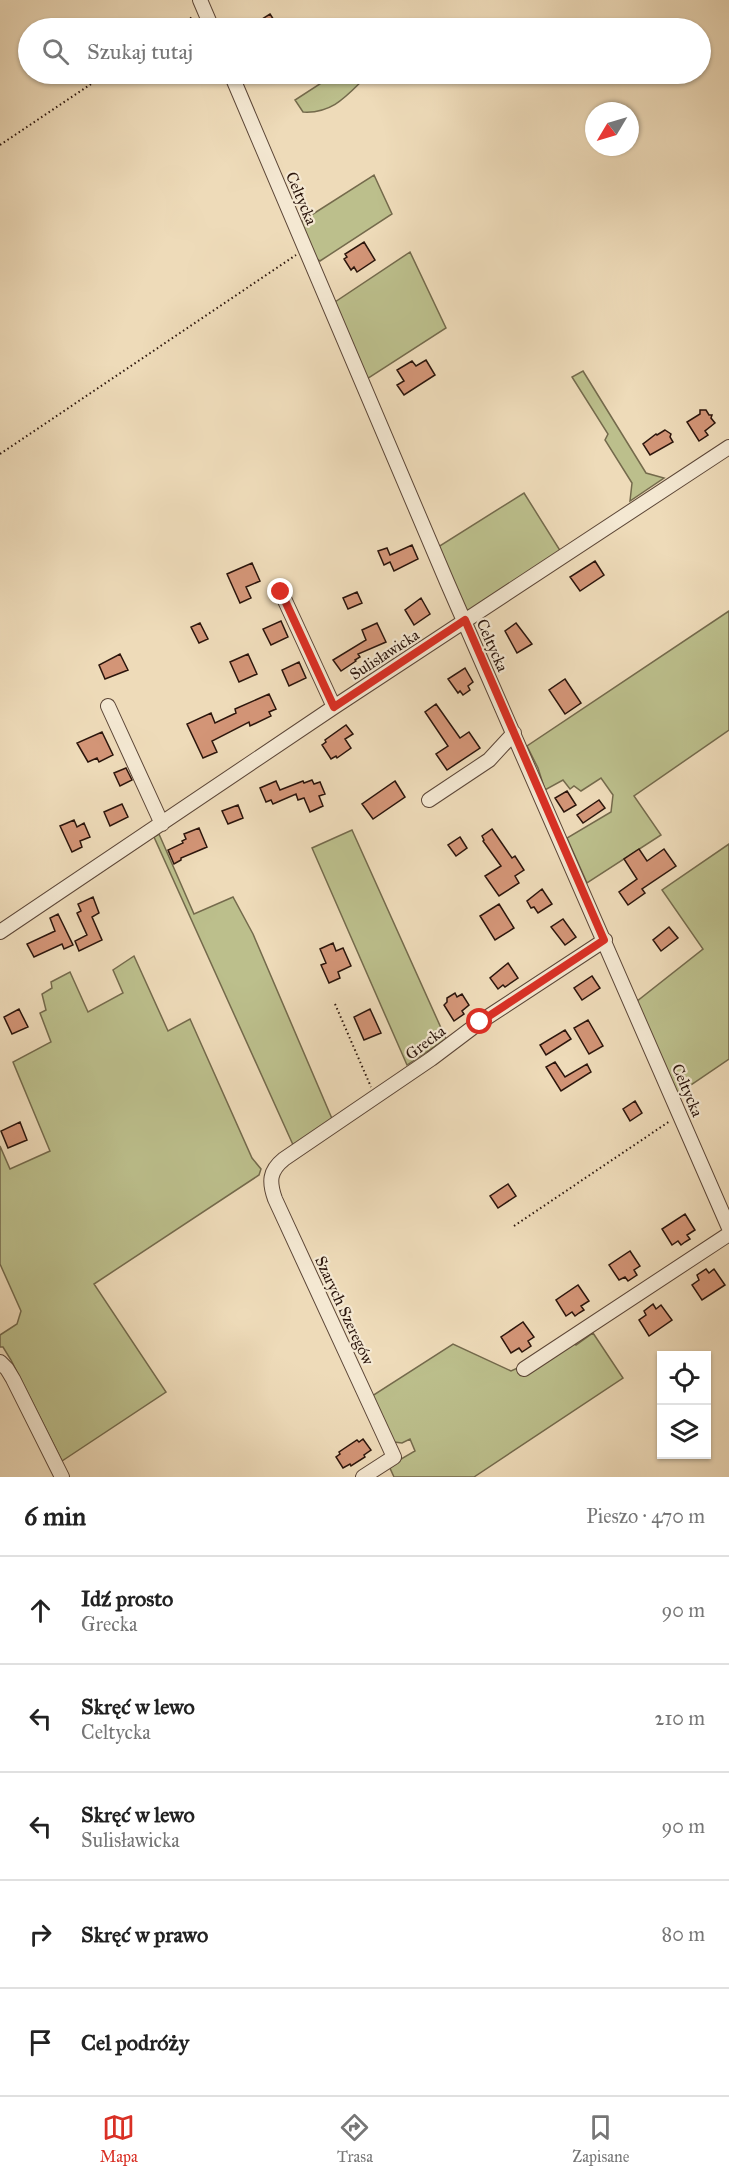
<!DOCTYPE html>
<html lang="pl">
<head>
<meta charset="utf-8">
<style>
  body { margin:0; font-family:"IM FELL Great Primer",serif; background:#f2f2f2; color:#222 }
  .controls { position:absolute; right:18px; bottom:18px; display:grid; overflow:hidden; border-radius:0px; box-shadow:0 2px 4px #0004 }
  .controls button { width:54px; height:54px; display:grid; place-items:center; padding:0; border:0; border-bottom:2px solid #e0e0e0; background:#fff; color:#222; font:30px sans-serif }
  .compass { position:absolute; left:585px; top:102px; width:54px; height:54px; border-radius:50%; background:#fff; box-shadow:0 2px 4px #0004; rotate:232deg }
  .stop { position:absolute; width:18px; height:18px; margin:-14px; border:4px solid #d93025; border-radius:50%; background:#fff }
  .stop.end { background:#d93025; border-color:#fff; box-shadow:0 2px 6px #0008 }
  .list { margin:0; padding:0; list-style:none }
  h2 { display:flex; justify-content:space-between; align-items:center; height:78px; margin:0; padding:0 24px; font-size:26px }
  h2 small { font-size:20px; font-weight:400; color:#767676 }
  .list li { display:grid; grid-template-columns:39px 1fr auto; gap:18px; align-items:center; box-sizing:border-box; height:108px; padding:0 24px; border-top:2px solid #e0e0e0 }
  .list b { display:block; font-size:22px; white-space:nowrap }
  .list p { margin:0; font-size:20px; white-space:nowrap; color:#767676 }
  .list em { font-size:20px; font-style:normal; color:#767676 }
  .icon { flex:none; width:33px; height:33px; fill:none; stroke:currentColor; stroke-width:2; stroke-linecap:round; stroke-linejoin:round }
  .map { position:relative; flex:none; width:729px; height:1477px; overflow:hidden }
  .search { position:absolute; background:#fff; box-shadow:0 2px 4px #0004; left:18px; right:18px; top:18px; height:66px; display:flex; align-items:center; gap:15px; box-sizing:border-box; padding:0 21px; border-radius:33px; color:#767676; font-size:22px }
  .sheet { height:618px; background:#fff }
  nav { display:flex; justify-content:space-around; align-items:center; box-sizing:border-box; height:84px; border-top:2px solid #e0e0e0; background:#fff; font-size:16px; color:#767676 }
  nav a { display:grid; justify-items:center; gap:3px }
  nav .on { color:#d93025 }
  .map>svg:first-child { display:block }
  .green { fill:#bcbf8c; stroke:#746a4c; stroke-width:1.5 }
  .building { fill:#d39577; stroke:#2b150c; stroke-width:1.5 }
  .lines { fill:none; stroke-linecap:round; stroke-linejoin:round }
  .minor-casing { stroke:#5c4637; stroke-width:16 }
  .path { stroke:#2b150c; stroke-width:2; stroke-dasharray:1.5 3; stroke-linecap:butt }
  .minor { stroke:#f4e8d2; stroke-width:14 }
  .route { stroke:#d93025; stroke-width:8 }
  .labels { text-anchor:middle; stroke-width:4.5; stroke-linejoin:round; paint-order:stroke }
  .street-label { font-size:16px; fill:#2b150c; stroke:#f4e8d2 }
</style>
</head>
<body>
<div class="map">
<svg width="729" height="1477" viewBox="0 0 729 1477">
  <rect width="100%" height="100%" fill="#eedbb9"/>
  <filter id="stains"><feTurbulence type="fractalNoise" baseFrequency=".00333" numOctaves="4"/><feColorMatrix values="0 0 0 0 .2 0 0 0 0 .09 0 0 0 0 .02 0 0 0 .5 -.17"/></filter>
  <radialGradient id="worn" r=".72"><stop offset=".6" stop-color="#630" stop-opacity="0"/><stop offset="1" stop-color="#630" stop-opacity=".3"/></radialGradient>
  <path class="green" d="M 323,74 L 369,74 C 348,94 334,114 303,112 L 295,100 L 326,80 Z
    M 374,175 L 392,214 L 320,261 L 316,258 L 302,226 L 302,221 Z
    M 410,252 L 446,328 L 367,379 L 335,302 Z
    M 583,371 L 646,473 L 664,478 L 630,501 L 632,483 L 605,440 L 608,434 L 572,377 Z
    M 524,493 L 561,552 L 474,608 L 467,611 L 438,547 Z
    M 729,611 L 729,730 L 634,796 L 661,835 L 587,883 L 567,838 L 611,812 L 613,795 L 601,778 L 581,791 L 574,786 L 570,789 L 563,780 L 545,790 L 538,768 L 527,746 Z
    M 352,830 L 446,1039 L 407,1065 L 312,848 Z
    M 159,834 L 194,914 L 233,897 L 253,934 L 333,1121 L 294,1147 L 154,837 Z
    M 729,844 L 729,1059 L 676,1095 L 636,1002 L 703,949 L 662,890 Z
    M 134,956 L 168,1031 L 190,1019 L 252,1158 L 261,1169 L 259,1175 L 94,1284 L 166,1392 L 62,1461 L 11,1360 L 3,1347 L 0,1347 L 0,1335 L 17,1324 L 21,1311 L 0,1264 L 0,1146 L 10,1169 L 50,1151 L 13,1062 L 51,1042 L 40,1013 L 46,1010 L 42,994 L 52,988 L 51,982 L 70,972 L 88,1012 L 123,993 L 113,970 Z
    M 593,1333 L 623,1378 L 474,1477 L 394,1477 L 389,1466 L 415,1451 L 410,1439 L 402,1443 L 394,1442 L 372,1396 L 453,1344 L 511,1371 L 574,1343 L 576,1345 Z"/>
  <path class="building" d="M 270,14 L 279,28 L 248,28 Z
    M 364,242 L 375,260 L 357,272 L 354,267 L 351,270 L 344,259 L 347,257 L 345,254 Z
    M 426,360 L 435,375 L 404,395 L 397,385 L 404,381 L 397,370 L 412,361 L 416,366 Z
    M 700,410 L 706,410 L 709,415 L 712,415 L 711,418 L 715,423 L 705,431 L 708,435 L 699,441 L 687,422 L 700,414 Z
    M 665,430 L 671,434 L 670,437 L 673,442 L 650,455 L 643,444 L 656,434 L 657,435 Z
    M 412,545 L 418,559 L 394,571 L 390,562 L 384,565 L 378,551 L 387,548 L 390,555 Z
    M 595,561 L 604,575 L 580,591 L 570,577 Z
    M 252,563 L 260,581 L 246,587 L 251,598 L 240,603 L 227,574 Z
    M 357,592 L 362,603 L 348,609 L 343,598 Z
    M 421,598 L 430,614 L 414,625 L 405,610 Z
    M 281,621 L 288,637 L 271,645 L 263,629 Z
    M 200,623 L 208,639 L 199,643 L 191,627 Z
    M 377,623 L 386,642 L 358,654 L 360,657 L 355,660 L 356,661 L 341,671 L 333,660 L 366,640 L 362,630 Z
    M 516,623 L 532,644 L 517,653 L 505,631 Z
    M 120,654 L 128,670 L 105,679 L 99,665 Z
    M 248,654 L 257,674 L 239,682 L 230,662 Z
    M 299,662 L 306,678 L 289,686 L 282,670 Z
    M 465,668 L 473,682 L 468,686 L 470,690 L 463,695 L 460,691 L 458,693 L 448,679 Z
    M 565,679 L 581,703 L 565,714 L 549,690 Z
    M 269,694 L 276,709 L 269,712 L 271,716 L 250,726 L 249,722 L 212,741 L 217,752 L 203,758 L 187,724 L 211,713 L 215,723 L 236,713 L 235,709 Z
    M 436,704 L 460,738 L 469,732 L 480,748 L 447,770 L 436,754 L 448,746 L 425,712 Z
    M 346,725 L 353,734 L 345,739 L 351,748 L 337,758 L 336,756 L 331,759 L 322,745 L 326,742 L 325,740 Z
    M 102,732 L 113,755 L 99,762 L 97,758 L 88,762 L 77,743 Z
    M 126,768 L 132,780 L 120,786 L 114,773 Z
    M 312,780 L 314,784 L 320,782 L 325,794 L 319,796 L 323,806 L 310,812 L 304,798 L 298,800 L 296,794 L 273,804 L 271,800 L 266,802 L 260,788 L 276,781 L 280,790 L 303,781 L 304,783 Z
    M 395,781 L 405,797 L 373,819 L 362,804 Z
    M 567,791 L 576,805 L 564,812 L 555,798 Z
    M 599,800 L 605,808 L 583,823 L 577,815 Z
    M 122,804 L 128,817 L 110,826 L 104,812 Z
    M 238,805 L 243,818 L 228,824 L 222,811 Z
    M 74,820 L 77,827 L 84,823 L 90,837 L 80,841 L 82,847 L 72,852 L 60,826 Z
    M 199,828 L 207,847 L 181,858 L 181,860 L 174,864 L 168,850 L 183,843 L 182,841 L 186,839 L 184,834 Z
    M 492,829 L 512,858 L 515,856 L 524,870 L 515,876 L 519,883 L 499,896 L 485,876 L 501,866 L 483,841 L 484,840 L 482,836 Z
    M 460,837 L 467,848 L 456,856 L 448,845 Z
    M 639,849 L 647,861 L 664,849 L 676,866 L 642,889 L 645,893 L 628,905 L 619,892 L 637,879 L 624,859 Z
    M 542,889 L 552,904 L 538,913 L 534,907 L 531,908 L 527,901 Z
    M 93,897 L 99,913 L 92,917 L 102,940 L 79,951 L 75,941 L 87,935 L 77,913 L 81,911 L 78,904 Z
    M 499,904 L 514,928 L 495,940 L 480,916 Z
    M 58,914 L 73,945 L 64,949 L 62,944 L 34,957 L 27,944 L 55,931 L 50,918 Z
    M 563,919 L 576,937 L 565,945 L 551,927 Z
    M 669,927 L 678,938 L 661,951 L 653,940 Z
    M 333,943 L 336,951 L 343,948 L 351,966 L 338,972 L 340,978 L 329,983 L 321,965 L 326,963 L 320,949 Z
    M 508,963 L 518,978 L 505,987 L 503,985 L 498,989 L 490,978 Z
    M 592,976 L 600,988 L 582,1000 L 574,988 Z
    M 455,993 L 457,997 L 462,994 L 469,1005 L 462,1011 L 464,1014 L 454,1021 L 444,1005 L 447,1002 L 447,998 Z
    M 19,1009 L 28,1027 L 12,1034 L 4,1017 Z
    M 370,1009 L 381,1033 L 364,1040 L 354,1017 Z
    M 588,1020 L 603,1046 L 589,1054 L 574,1028 Z
    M 565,1030 L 571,1039 L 546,1055 L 540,1045 Z
    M 555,1062 L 565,1077 L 587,1064 L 591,1072 L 561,1091 L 546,1067 Z
    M 635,1101 L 642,1113 L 630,1121 L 623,1109 Z
    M 20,1122 L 27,1140 L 8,1148 L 1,1131 Z
    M 508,1184 L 516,1196 L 498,1208 L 490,1196 Z
    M 685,1214 L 695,1230 L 687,1235 L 690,1239 L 685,1242 L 681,1245 L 678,1241 L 672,1245 L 662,1229 Z
    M 630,1251 L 640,1266 L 634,1270 L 637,1275 L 628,1281 L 625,1277 L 619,1280 L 609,1265 Z
    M 706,1269 L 709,1273 L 714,1269 L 725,1285 L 702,1300 L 692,1285 L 699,1280 L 697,1275 Z
    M 578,1285 L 589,1301 L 581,1306 L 584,1310 L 579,1313 L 575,1316 L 572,1312 L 566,1316 L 556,1300 Z
    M 653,1304 L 656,1309 L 661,1305 L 672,1320 L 649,1336 L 639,1320 L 646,1315 L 644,1311 Z
    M 523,1322 L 534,1337 L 528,1341 L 531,1346 L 522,1352 L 519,1348 L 511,1353 L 501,1337 Z
    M 363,1439 L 371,1450 L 364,1455 L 365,1457 L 351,1466 L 350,1464 L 343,1468 L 336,1457 L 340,1454 L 339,1452 L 357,1440 L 359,1442 Z"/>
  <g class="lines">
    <defs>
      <path id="minor" d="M 200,0 L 212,28
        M 231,74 L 447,582 L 729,1228
        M 281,592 L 334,707
        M 108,706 L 162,824
        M 429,800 L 489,760 L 514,733
        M 0,932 L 334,707 L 729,447
        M 0,1362 L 7,1369 L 13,1379 L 62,1477
        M 524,1369 L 729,1234
        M 363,1477 L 394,1457 L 275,1199 C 269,1182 269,1171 284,1159 L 431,1059 L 480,1022 L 605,940"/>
    </defs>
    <use href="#minor" class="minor-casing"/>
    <path class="path" d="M 175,28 L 194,16
      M 0,145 L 106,74
      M 0,454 L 296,255
      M 335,1004 L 371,1087
      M 514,1226 L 670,1121"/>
    <use href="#minor" class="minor"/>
  </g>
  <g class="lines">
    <path class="route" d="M 281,592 L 334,707 L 465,620 L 604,940 L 480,1022"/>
  </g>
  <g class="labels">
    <g class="street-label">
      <text transform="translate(302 198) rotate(67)" y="6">Celtycka</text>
      <text transform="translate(493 645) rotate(66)" y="6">Celtycka</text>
      <text transform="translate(384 654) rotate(-33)" y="6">Sulisławicka</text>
      <text transform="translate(425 1042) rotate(-37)" y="6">Grecka</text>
      <text transform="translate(688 1090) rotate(67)" y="6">Celtycka</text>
      <text transform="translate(345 1310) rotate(65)" y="6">Szarych Szeregów</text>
    </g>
  </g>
  <rect width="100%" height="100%" filter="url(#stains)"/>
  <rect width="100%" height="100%" fill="url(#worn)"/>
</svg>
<div class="controls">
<button><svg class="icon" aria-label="locate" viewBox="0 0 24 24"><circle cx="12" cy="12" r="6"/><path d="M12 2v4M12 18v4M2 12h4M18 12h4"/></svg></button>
<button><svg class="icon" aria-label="layers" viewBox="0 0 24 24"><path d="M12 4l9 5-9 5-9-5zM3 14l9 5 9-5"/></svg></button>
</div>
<svg class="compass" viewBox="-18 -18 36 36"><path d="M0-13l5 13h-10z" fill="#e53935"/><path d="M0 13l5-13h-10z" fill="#767676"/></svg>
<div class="stop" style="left:480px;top:1022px"></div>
<div class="stop end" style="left:281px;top:592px"></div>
<div class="search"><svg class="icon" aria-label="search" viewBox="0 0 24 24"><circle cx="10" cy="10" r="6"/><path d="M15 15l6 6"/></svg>Szukaj tutaj</div>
</div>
<section class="sheet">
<h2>6 min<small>Pieszo · 470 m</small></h2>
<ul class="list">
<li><svg class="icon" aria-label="ahead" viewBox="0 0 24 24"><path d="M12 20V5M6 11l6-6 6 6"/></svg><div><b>Idź prosto</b><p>Grecka</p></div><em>90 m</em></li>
<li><svg class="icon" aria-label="left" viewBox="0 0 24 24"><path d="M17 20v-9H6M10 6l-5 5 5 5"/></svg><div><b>Skręć w lewo</b><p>Celtycka</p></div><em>210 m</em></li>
<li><svg class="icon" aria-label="left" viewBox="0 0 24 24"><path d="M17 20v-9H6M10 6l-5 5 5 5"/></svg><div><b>Skręć w lewo</b><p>Sulisławicka</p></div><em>90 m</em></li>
<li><svg class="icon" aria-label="right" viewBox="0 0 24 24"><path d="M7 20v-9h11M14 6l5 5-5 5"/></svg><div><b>Skręć w prawo</b></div><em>80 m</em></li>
<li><svg class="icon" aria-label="arrive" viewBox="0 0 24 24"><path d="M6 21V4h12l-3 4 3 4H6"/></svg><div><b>Cel podróży</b></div></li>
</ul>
</section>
<nav>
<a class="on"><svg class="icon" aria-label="map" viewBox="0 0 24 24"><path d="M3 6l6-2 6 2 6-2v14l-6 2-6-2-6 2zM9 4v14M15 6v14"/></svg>Mapa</a>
<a><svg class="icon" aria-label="directions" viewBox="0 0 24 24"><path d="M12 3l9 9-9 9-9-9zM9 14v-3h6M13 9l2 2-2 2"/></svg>Trasa</a>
<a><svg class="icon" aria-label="saved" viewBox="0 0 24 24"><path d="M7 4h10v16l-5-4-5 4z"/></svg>Zapisane</a>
</nav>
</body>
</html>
